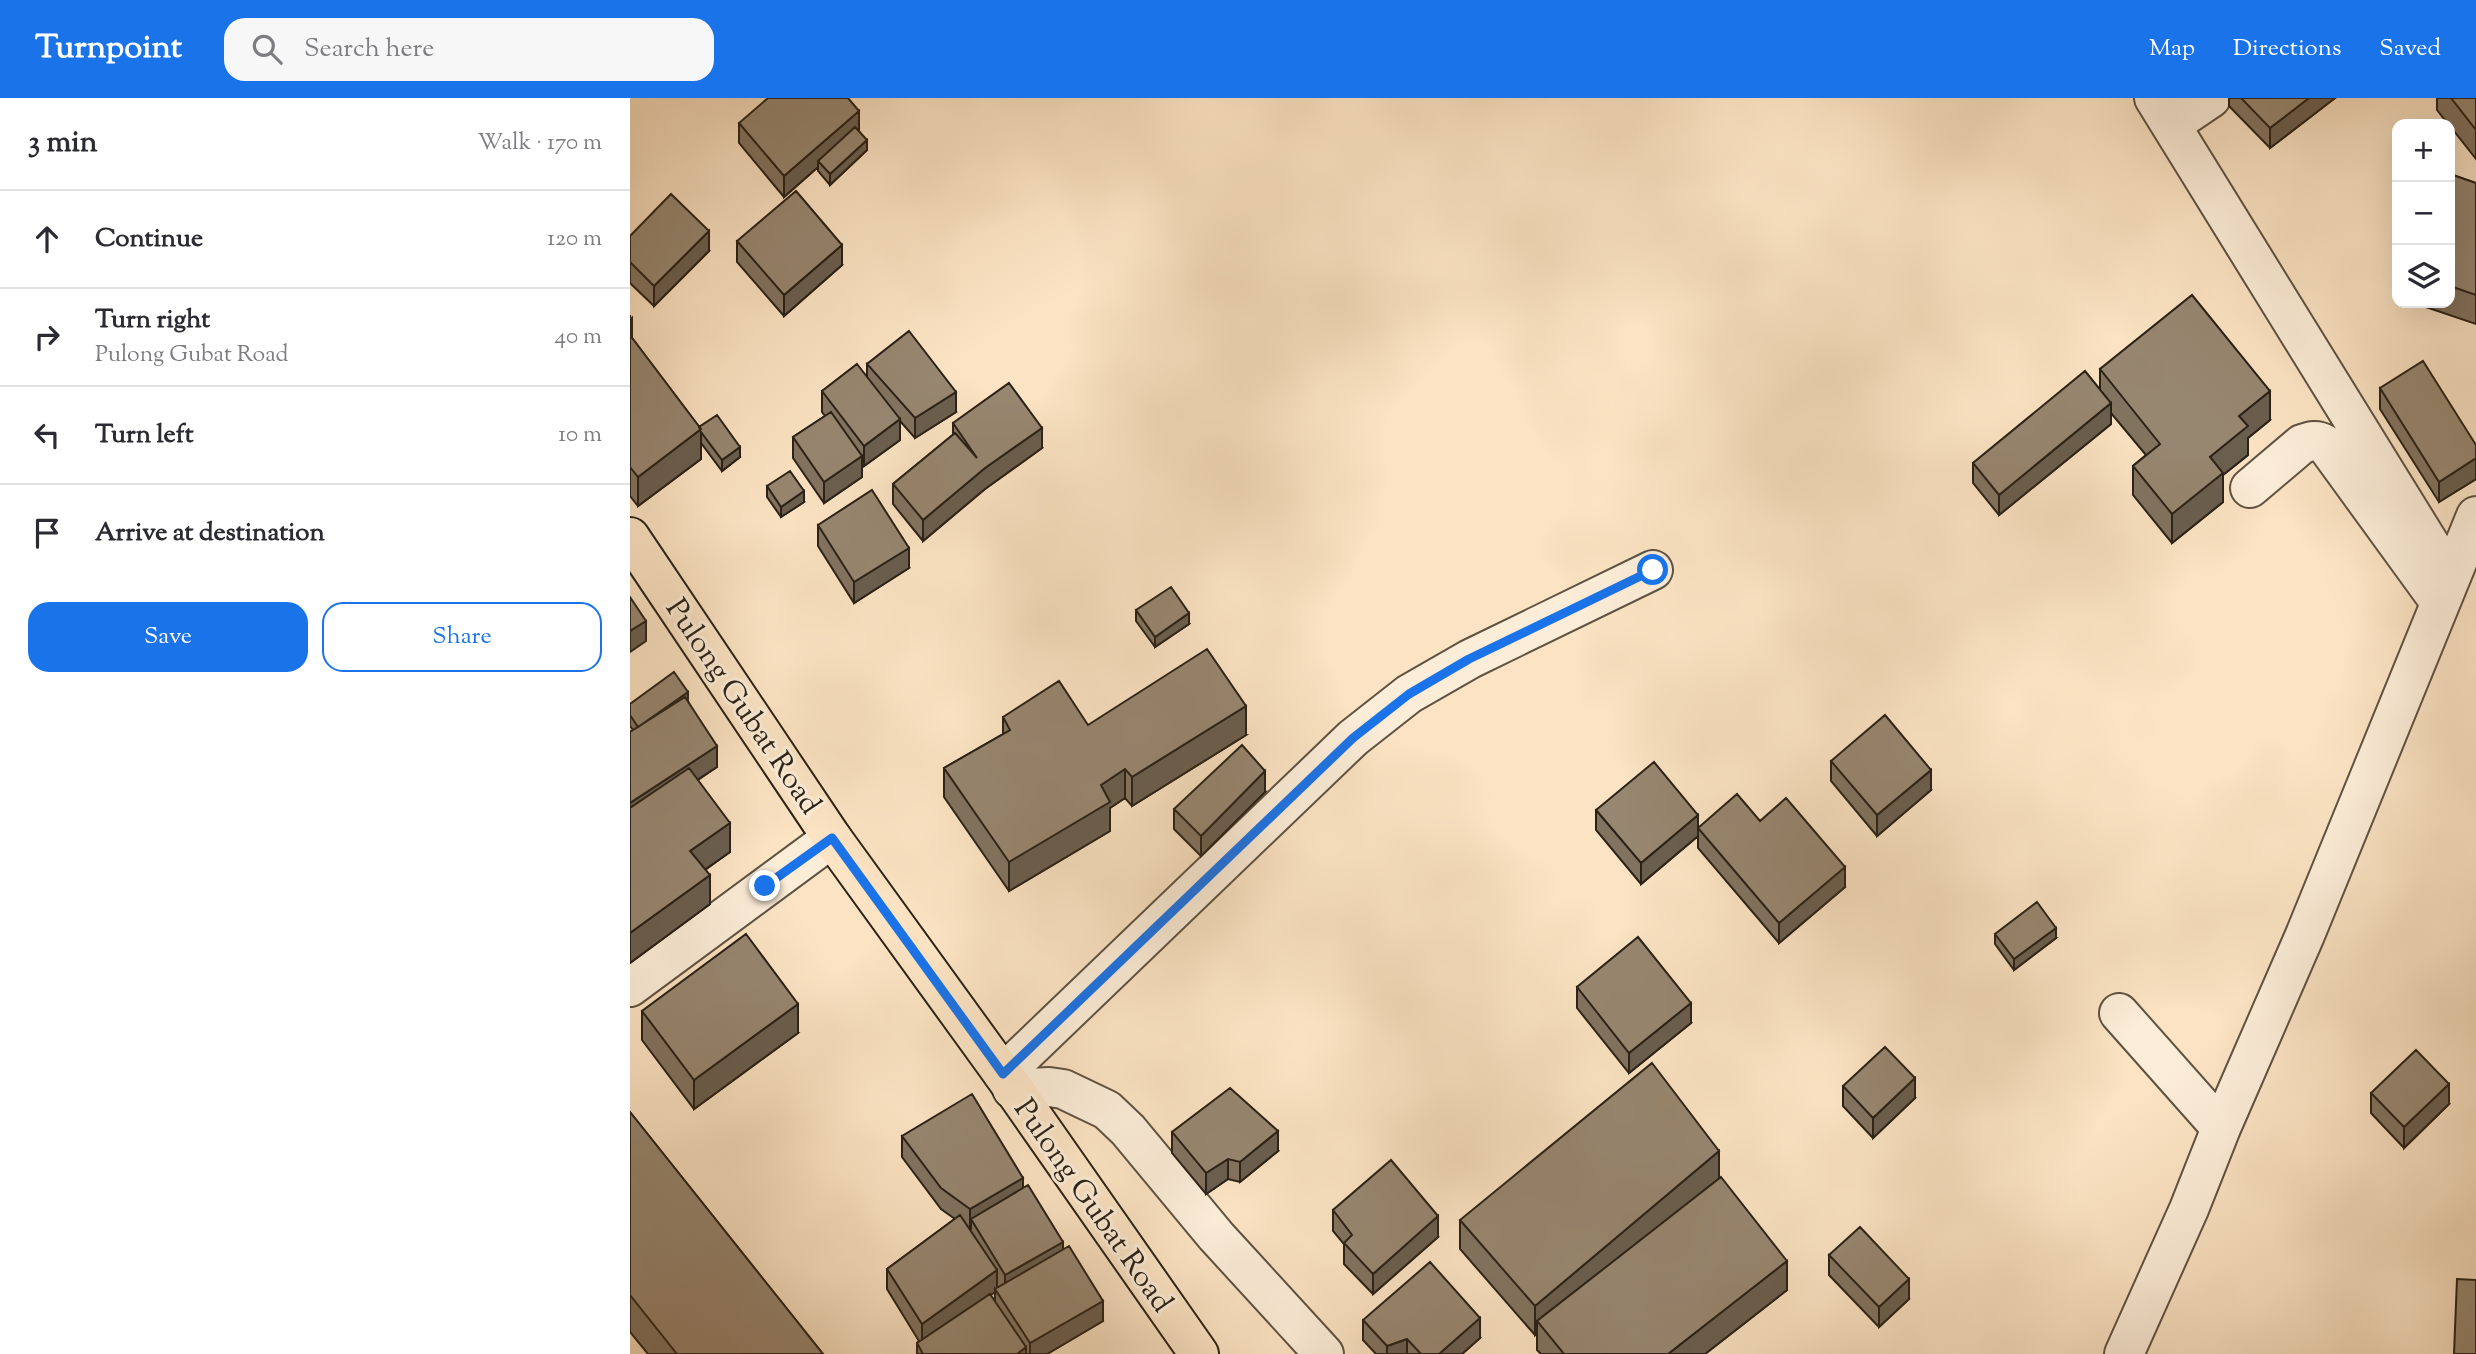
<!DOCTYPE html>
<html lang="en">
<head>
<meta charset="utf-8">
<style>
  body { margin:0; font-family:"Sorts Mill Goudy",serif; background:#f7f7f7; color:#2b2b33 }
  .controls { position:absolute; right:21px; top:21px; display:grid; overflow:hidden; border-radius:14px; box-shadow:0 7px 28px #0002 }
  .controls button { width:63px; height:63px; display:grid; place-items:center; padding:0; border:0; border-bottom:2px solid #e1e1e2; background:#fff; color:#2b2b33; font:35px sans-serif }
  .stop { position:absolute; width:21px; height:21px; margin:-16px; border:5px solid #1a73e8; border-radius:50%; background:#fff }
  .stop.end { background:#1a73e8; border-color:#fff; box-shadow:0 2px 7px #0008 }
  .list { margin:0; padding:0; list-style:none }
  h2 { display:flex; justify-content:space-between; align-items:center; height:91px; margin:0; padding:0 28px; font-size:30px }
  h2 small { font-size:23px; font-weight:400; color:#7c7c81 }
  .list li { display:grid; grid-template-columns:46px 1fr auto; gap:21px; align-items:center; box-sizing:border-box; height:98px; padding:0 28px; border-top:2px solid #e1e1e2 }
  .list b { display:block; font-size:26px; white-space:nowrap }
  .list p { margin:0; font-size:23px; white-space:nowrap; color:#7c7c81 }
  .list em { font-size:23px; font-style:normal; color:#7c7c81 }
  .actions { display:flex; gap:14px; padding:21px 28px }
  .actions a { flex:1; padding:16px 0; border:2px solid #1a73e8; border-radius:21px; text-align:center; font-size:24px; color:#1a73e8 }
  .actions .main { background:#1a73e8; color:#fff }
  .icon { flex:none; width:38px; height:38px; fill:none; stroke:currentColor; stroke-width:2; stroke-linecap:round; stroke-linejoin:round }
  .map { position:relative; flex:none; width:1846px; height:1256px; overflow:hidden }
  header { display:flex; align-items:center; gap:42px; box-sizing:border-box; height:98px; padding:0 35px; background:#1a73e8; color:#fff }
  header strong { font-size:33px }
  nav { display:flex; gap:38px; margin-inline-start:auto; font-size:24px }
  .search { width:490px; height:63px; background:#f7f7f7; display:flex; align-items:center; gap:18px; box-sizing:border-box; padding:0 24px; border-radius:21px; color:#7c7c81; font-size:26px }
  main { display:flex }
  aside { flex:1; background:#fff }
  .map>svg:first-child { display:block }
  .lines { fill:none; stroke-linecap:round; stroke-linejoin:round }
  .minor-casing { stroke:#5e5241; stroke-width:42 }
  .major-casing { stroke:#2a2116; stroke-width:42 }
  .minor { stroke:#fcedd8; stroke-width:38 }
  .major { stroke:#fbe3c3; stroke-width:38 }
  .wall { fill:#827360; stroke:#2a2116; stroke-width:2; fill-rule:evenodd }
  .shaded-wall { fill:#6a5e4e; stroke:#2a2116; stroke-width:2 }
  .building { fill:#978670; stroke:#2a2116; stroke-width:2 }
  .route { stroke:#1a73e8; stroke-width:9 }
  .labels { text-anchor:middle; stroke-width:6; stroke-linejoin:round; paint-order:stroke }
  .street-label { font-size:30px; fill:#2a2116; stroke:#fcedd8 }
</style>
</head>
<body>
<header>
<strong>Turnpoint</strong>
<div class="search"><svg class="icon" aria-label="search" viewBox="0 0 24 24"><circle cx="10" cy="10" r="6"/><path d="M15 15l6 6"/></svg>Search here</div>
<nav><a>Map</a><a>Directions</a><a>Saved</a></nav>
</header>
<main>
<aside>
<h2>3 min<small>Walk · 170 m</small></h2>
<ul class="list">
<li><svg class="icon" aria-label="ahead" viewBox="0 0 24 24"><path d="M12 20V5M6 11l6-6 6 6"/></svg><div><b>Continue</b></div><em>120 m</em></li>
<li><svg class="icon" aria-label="right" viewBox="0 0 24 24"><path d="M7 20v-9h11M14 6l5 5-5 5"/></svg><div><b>Turn right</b><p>Pulong Gubat Road</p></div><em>40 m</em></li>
<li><svg class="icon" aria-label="left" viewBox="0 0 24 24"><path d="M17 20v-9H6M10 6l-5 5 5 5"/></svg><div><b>Turn left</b></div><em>10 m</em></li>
<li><svg class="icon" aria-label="arrive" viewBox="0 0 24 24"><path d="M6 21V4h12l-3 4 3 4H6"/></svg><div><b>Arrive at destination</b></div></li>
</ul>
<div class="actions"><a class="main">Save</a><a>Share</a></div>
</aside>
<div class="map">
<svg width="1846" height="1256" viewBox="0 0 1846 1256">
  <rect width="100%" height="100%" fill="#fbe3c3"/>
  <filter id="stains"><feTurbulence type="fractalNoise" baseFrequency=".00286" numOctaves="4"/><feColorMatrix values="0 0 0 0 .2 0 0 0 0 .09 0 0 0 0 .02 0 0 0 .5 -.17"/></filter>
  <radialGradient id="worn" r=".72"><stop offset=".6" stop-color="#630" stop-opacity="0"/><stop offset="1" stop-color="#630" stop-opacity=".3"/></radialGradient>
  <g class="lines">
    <defs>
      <path id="minor" d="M 1524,0 L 1820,479
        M 1541,27 L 1581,0
        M 1620,390 L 1672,346 C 1681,343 1686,341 1695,346 L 1804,496
        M 0,889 L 202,740
        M 1489,915 L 1591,1030
        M 373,976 L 723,640 L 779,596 L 840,561 L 1023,472
        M 382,991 L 419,989 L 433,991 L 477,1012 L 498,1032 L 586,1138 L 694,1256
        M 1494,1256 L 1559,1111 L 1591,1030 L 1675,837 L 1846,418"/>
      <path id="major" d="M 0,439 L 202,740 L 373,976 L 569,1256"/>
    </defs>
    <use href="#minor" class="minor-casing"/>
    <use href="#major" class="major-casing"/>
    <use href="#minor" class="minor"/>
    <use href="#major" class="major"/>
  </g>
  <path class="wall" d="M 1599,0 L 1705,0 L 1640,50 L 1599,8 Z
    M 1807,0 L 1846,0 L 1846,61 L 1820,28 L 1820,26 L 1818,26 L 1807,12 Z
    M 109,25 L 229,33 L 237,52 L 200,87 L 188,73 L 188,69 L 154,99 L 109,45 Z
    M 1820,76 L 1846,85 L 1846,226 L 1784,205 L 1820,205 Z
    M 0,138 L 79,153 L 24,208 L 0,185 Z
    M 107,143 L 212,167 L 154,218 L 107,164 Z
    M 0,217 L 2,240 L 69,329 L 110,359 L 92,373 L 71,345 L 71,361 L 8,408 L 0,398 Z
    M 237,266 L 326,314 L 285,340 L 270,323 L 270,342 L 234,368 L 232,365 L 232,379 L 194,405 L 163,360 L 163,339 L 195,318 L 192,314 L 192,293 L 237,278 Z
    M 1470,271 L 1640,322 L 1618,340 L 1618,357 L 1593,377 L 1593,404 L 1542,445 L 1503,397 L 1503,368 L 1516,357 L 1481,315 L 1481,326 L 1369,417 L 1343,385 L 1343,365 L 1470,291 Z
    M 1750,290 L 1846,347 L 1846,381 L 1809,404 L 1750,311 Z
    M 323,325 L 412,350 L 355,391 L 293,443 L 263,406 L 263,386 L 323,337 Z
    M 137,388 L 174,404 L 151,419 L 137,399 Z
    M 188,427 L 279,470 L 224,505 L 188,448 Z
    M 506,512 L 559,526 L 525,549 L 506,523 Z
    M 58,603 L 87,669 L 68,682 L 100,754 L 75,772 L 80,806 L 0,865 L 0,634 L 3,632 L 0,628 L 0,606 Z
    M 373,619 L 458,627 L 616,637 L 502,708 L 495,700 L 480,710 L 480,733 L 379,793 L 314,699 L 314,670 L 373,636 Z
    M 1201,663 L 1301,692 L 1247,738 L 1201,683 Z
    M 635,694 L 571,758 L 544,731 L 544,711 Z
    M 966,712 L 1068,729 L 1130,723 L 1215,789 L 1149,845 L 1068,750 L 1068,738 L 1011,786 L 966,732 Z
    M 1365,836 L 1426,840 L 1384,872 L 1365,846 Z
    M 947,889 L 1061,925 L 999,975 L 947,910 Z
    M 12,913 L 168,935 L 64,1011 L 12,942 Z
    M 1213,988 L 1285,1000 L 1243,1040 L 1213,1008 Z
    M 1741,995 L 1819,1006 L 1774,1050 L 1741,1015 Z
    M 0,1014 L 193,1256 L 18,1256 L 0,1234 Z
    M 542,1034 L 648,1053 L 610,1084 L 598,1081 L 576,1096 L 542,1055 Z
    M 272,1038 L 393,1090 L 433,1151 L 473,1223 L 417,1256 L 287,1256 L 287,1245 L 289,1243 L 257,1191 L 257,1171 L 325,1121 L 311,1111 L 272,1059 ZM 365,1194 L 365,1203 L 360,1197 Z
    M 1089,1081 L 1157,1192 L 1075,1256 L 911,1256 L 907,1252 L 907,1235 L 905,1237 L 830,1151 L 830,1122 Z
    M 703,1112 L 808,1139 L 743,1196 L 714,1166 L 714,1146 L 703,1133 Z
    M 1199,1157 L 1279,1201 L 1249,1229 L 1199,1177 Z
    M 733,1222 L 850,1240 L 832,1256 L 746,1256 L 733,1242 Z"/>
  <path class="shaded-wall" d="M 1679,0 L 1705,0 L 1640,50 L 1640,30 Z
    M 229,13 L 229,33 L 188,63 L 188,69 L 154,99 L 154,78 Z
    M 237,42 L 237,52 L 200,87 L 200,76 Z
    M 79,133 L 79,153 L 24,208 L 24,188 Z
    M 212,147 L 212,167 L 154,218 L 154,197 Z
    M 2,220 L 2,240 L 0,242 L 0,222 Z
    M 1640,293 L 1640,322 L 1618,340 L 1618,357 L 1593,377 L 1593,404 L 1542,445 L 1542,416 L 1580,359 L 1609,318 Z
    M 326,294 L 326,314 L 285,340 L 285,320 Z
    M 1481,305 L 1481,326 L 1369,417 L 1369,397 Z
    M 270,321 L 270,342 L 234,368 L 234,348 Z
    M 412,330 L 412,350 L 355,391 L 293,443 L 293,422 L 355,370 Z
    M 71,331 L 71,361 L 8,408 L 8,379 Z
    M 110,349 L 110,359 L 92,373 L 92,362 Z
    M 232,358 L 232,379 L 194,405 L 194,384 Z
    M 1846,360 L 1846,381 L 1809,404 L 1809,384 Z
    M 174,393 L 174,404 L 151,419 L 151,409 Z
    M 279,450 L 279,470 L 224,505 L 224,484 Z
    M 559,515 L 559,526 L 525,549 L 525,539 Z
    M 16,523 L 16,543 L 0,554 L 0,533 Z
    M 58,594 L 58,605 L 9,630 Z
    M 616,608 L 616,637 L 502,708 L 502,679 Z
    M 87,648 L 87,669 L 0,725 L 0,705 Z
    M 495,671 L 495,700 L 480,710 L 480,733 L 379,793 L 379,764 L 471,687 Z
    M 1301,672 L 1301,692 L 1247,738 L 1247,717 Z
    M 635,673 L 635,694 L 571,758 L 571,738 Z
    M 1068,717 L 1068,738 L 1011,786 L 1011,765 Z
    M 100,725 L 100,754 L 60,782 L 60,753 Z
    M 1215,769 L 1215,789 L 1149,845 L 1149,825 Z
    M 80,777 L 80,806 L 0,865 L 0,835 Z
    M 1426,830 L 1426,840 L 1384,872 L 1384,861 Z
    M 1061,905 L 1061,925 L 999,975 L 999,955 Z
    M 168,906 L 168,935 L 64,1011 L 64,982 Z
    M 1285,980 L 1285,1000 L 1243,1040 L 1243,1020 Z
    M 1819,986 L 1819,1006 L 1774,1050 L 1774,1029 Z
    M 648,1033 L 648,1053 L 610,1084 L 610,1064 Z
    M 1089,1053 L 1089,1082 L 907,1223 L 907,1235 L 905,1237 L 905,1208 Z
    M 598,1061 L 598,1081 L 576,1096 L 576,1075 Z
    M 393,1080 L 393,1101 L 341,1121 L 341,1131 L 340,1132 L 340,1111 Z
    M 808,1118 L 808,1139 L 743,1196 L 743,1176 Z
    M 433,1144 L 433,1164 L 375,1198 L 375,1177 Z
    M 1157,1163 L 1157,1192 L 1075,1256 L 1038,1256 Z
    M 367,1172 L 367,1193 L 365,1191 L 365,1194 L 292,1247 L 292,1226 Z
    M 1279,1181 L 1279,1201 L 1249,1229 L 1249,1209 Z
    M 473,1203 L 473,1223 L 417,1256 L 400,1256 L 400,1245 Z
    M 850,1220 L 850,1240 L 832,1256 L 809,1256 Z
    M 777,1241 L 777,1256 L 757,1256 L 757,1248 Z
    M 396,1249 L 396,1256 L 387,1256 Z"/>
  <path class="building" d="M 138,0 L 218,0 L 229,13 L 154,78 L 109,25 Z
    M 1611,0 L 1679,0 L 1640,30 Z
    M 1821,0 L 1846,0 L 1846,32 Z
    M 225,29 L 237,42 L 200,76 L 188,63 Z
    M 1820,76 L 1846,85 L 1846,197 L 1820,188 Z
    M 166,93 L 212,147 L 154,197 L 107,143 Z
    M 41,96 L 79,133 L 24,188 L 0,164 L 0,138 Z
    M 1562,197 L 1640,293 L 1609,318 L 1618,328 L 1580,359 L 1593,375 L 1542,416 L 1503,368 L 1530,346 L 1470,271 Z
    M 279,233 L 326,294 L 285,320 L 237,266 Z
    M 0,237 L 71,331 L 8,379 L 0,369 Z
    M 1793,263 L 1846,347 L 1846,360 L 1809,384 L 1750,290 Z
    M 227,266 L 270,321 L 234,348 L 192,293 Z
    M 1455,273 L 1481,305 L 1369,397 L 1343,365 Z
    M 379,285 L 412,330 L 355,370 L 293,422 L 263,386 L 325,335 L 347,360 L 323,325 Z
    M 201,314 L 232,358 L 194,384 L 163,339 Z
    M 87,317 L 110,349 L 92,362 L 71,334 L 69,329 Z
    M 160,373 L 174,393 L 151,409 L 137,388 Z
    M 242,392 L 279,450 L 224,484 L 188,427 Z
    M 541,489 L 559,515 L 525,539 L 506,512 Z
    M 0,499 L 16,523 L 0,533 Z
    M 577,551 L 616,608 L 502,679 L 495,671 L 471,687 L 480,704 L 379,764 L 314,670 L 380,632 L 373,619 L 429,583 L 458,627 Z
    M 44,574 L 58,594 L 8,629 L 0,617 L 0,606 Z
    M 55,599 L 87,648 L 0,705 L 0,634 Z
    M 1255,617 L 1301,672 L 1247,717 L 1201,663 Z
    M 612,647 L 635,673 L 571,738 L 544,711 Z
    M 1024,664 L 1068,717 L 1011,765 L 966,712 Z
    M 59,670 L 100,725 L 60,753 L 80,777 L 0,835 L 0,710 Z
    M 1107,696 L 1130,723 L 1156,700 L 1215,769 L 1149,825 L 1068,730 Z
    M 1407,804 L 1426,830 L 1384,861 L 1365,836 Z
    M 116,836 L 168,906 L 64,982 L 12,913 Z
    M 1008,839 L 1061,905 L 999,955 L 947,889 Z
    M 1255,949 L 1285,980 L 1243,1020 L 1213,988 Z
    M 1786,952 L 1819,986 L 1774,1029 L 1741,995 Z
    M 1022,965 L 1089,1053 L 905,1208 L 830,1122 Z
    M 600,990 L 648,1033 L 610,1064 L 598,1061 L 576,1075 L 542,1034 Z
    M 342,996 L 393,1080 L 340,1111 L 311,1090 L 272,1038 Z
    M 0,1014 L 193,1256 L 47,1256 L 0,1197 Z
    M 761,1062 L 808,1118 L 743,1176 L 714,1145 L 722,1137 L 703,1112 Z
    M 1091,1079 L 1157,1163 L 1038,1256 L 934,1256 L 907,1223 Z
    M 398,1087 L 433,1144 L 375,1177 L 341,1121 Z
    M 330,1117 L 367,1172 L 292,1226 L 257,1171 Z
    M 1230,1129 L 1279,1181 L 1249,1209 L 1199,1157 Z
    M 439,1148 L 473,1203 L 400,1245 L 365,1191 Z
    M 800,1164 L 850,1220 L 809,1256 L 791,1256 L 777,1241 L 757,1248 L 733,1222 Z
    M 1827,1181 L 1846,1182 L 1846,1256 L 1824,1256 Z
    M 360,1196 L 396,1249 L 387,1256 L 293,1256 L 287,1245 Z"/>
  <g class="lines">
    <path class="route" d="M 135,788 L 202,740 L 373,976 L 723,640 L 779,596 L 839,561 L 1023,472"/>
  </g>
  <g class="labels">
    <g class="street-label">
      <text transform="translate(114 608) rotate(56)" y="10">Pulong Gubat Road</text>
      <text transform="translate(464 1107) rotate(55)" y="10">Pulong Gubat Road</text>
    </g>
  </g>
  <rect width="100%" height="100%" filter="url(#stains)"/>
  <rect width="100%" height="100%" fill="url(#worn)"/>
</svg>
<div class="controls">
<button>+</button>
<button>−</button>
<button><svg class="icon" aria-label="layers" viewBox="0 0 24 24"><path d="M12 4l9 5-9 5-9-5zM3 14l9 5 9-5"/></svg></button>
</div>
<div class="stop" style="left:1023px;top:472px"></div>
<div class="stop end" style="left:135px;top:788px"></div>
</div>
</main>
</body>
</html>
